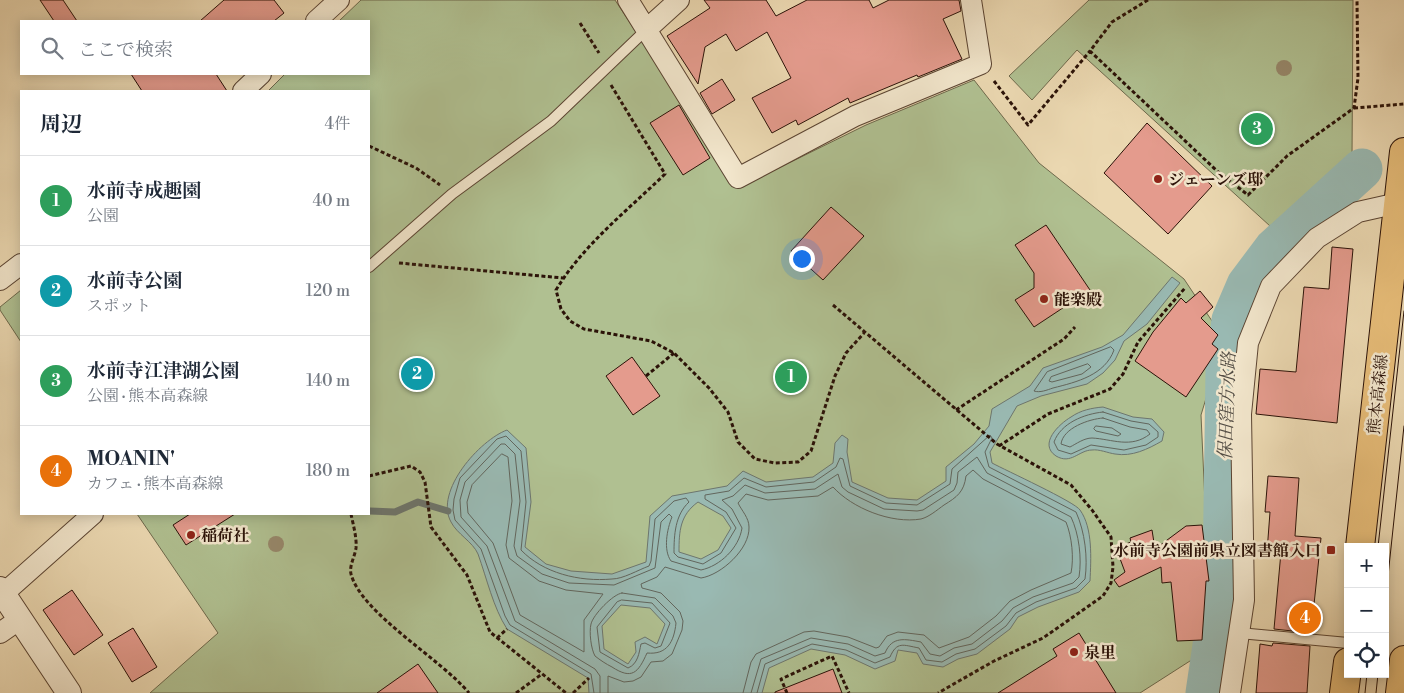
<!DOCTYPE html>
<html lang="ja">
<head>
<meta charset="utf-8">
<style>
  body { margin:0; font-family:"Libre Bodoni","Noto Serif JP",serif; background:#f2f2f3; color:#1f2937 }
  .controls { position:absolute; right:15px; bottom:15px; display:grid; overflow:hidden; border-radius:0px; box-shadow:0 2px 12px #0003 }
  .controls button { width:45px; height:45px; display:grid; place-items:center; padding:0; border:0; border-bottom:1px solid #e0e1e3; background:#fff; color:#1f2937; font:25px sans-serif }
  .you { position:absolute; left:801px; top:258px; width:18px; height:18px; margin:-12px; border:4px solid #fff; border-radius:50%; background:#1a73e8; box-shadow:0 0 0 8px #1a73e833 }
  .badge { display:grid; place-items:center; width:32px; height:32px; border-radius:50%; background:#db2777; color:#fff; font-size:16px; font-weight:700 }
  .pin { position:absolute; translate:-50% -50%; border:2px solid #fff; box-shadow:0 1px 5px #0006 }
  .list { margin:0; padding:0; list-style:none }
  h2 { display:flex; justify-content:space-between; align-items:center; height:65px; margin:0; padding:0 20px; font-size:21px }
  h2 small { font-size:16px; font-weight:400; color:#747a83 }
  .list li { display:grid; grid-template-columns:32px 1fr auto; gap:15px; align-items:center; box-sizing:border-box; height:90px; padding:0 20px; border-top:1px solid #e0e1e3 }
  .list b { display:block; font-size:19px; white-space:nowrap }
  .list p { margin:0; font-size:16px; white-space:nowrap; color:#747a83 }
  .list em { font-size:16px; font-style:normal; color:#747a83 }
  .icon { flex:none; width:28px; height:28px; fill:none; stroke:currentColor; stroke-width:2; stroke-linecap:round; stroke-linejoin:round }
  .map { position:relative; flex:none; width:1404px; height:693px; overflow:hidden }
  .search { position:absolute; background:#fff; box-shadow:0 2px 12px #0003; left:20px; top:20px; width:350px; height:55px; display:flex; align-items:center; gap:12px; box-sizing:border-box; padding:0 18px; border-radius:0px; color:#747a83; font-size:19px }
  .panel { position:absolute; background:#fff; box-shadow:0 2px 12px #0003; left:20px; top:90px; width:350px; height:425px; border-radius:0px }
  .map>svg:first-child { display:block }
  .green { fill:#b0c091; stroke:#6e694c }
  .water { fill:#99b9b2; stroke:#6d766e; fill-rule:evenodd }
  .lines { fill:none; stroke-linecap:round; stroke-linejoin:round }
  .shore { stroke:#62665d; stroke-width:1 }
  .stream { stroke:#6d766e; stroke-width:7 }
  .river { stroke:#99b9b2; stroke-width:41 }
  .building { fill:#e49b8d; stroke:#2b1208 }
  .service-casing { stroke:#5b4432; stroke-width:12 }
  .minor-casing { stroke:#5b4432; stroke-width:22 }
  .tertiary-casing { stroke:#5b4432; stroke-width:26 }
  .primary-casing { stroke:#2b1208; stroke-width:30 }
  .path { stroke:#2b1208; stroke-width:3; stroke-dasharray:4 2.5; stroke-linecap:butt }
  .service { stroke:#f2e6cc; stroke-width:10 }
  .minor { stroke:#f2e6cc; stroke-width:20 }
  .tertiary { stroke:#f2e6cc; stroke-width:24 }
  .primary { stroke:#e6bc78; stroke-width:28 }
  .tram { stroke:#2b1208; stroke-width:1 }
  .tree { fill:#97886b }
  .poi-dot { fill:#8f2418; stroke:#f2e6cc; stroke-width:2 }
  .labels { text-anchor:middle; stroke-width:5; stroke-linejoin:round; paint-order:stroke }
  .poi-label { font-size:16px; font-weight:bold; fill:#2b1208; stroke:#f2e6cc; text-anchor:start }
  .street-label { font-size:16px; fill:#2b1208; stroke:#f2e6cc }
  .water-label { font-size:18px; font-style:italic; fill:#524c44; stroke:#f2e6cc }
</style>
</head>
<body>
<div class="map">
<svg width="1404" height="693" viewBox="0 0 1404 693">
  <rect width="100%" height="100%" fill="#ebd8b1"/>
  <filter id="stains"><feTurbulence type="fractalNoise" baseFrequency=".004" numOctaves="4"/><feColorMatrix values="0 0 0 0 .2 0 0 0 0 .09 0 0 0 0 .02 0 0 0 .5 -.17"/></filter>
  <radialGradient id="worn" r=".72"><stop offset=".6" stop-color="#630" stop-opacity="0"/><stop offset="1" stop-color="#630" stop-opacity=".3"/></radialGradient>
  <path class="green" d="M 361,0 L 615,0 L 738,188 L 866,125 L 974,80 L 1039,163 L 1184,279 L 1224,339 L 1201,415 L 1205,503 L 1213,576 L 1204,652 L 1140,693 L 150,693 L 218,633 L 137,514 L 369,514 L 369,91 L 268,91 L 285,74 L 369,74 L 369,21 L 339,21 Z
    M 1089,0 L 1353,0 L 1352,157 L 1270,226 L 1077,50 L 1032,100 L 1009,76 Z
    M 21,290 L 21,342 L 0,310 L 0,307 Z"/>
  <path class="water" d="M 1172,277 L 1180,283 L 1147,324 L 1124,341 L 1115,360 L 1103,373 L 1087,384 L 1041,396 L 1017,406 L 990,452 L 992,463 C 1005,470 1075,502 1080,510 C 1093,528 1091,559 1090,581 L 1079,592 L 1038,607 L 1018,617 L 1010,629 L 977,654 L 958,659 L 943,667 L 923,664 L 917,653 L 898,650 L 895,661 L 875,669 L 845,655 L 811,649 L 769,668 L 762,693 L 589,693 L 588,678 L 507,629 C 493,607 487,579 478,554 C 473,542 457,534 451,522 C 434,491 480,440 507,430 L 526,448 L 531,502 L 525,547 L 546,564 L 571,571 L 612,574 L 646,562 L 650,516 L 672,496 L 727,486 L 743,471 L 766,482 L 813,477 L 833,463 L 835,443 L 842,435 L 848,439 L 847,452 L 852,482 L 888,498 L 917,500 L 946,481 L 946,467 L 974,444 L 989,426 L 992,409 L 1030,386 L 1043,368 L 1102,347 L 1123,335 ZM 698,502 L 723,516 L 731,528 L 718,550 L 701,559 L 679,552 C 679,531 680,515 698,502 ZM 621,605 L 650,608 L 665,624 L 657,644 L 645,637 L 635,642 L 636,652 L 628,664 L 604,649 L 602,626 Z
    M 1103,407 L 1133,417 L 1152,419 L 1164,432 L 1162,441 C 1148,449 1132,457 1115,454 C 1108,453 1099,449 1092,450 C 1079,450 1071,465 1056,456 C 1038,444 1059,424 1071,417 C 1081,410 1092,408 1103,407 Z"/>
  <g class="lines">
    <path class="shore" d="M 1111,347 L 1114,350 C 1105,375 1077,382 1053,388 C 1047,390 1040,393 1034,391 L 1047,372 Z
      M 1088,364 L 1091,367 L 1082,374 L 1052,382 L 1049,381 L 1051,377 Z
      M 1103,412 L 1131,421 L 1149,424 L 1158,432 L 1158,437 L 1146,445 L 1124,450 L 1091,445 L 1071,454 L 1058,450 L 1054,442 C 1061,423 1084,414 1103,412 Z
      M 1103,418 L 1130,427 L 1147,430 L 1150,434 C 1131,449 1112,439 1092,438 C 1084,438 1076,444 1070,447 L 1061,444 C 1063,428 1089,419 1103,418 Z
      M 1096,426 L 1112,428 L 1121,434 L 1118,436 L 1096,431 L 1094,429 Z
      M 502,454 L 508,457 L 512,501 L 506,545 L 509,558 L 539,581 L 566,590 L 603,594 L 584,620 L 584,652 L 520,615 L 493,543 L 468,513 L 467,502 L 472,485 Z
      M 622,593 L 655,598 L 673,616 L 676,623 C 674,642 667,655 647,653 C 638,673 632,680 612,667 C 606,664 600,660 595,656 C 591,649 589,632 591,624 C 593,615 613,594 622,593 Z
      M 622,600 L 652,603 L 670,623 L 661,646 L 655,648 L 645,643 L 641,644 C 639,653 638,664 628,668 L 600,652 L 597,627 L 617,602 Z
      M 594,693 L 591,674 L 510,625 L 505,616 L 481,549 L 455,520 L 453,510 L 454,499 L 460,478 L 497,439 L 506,436 L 521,451 L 526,502 L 521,550 C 543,573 579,582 612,579 C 623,579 638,570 649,566 L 651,561 L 655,519 L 674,501 L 686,498 L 689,502 C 675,515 674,535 674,553 L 678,557 L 703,564 L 721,553 L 736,528 L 726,512 L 705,499 L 705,495 L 729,491 L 744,478 L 766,487 L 814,482 L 836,467 L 840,458 L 843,459 L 850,486 L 886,503 L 917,505 L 950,484 L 952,469 L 990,435 L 992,438 L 985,452 L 989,467 L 1076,512 C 1085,532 1088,558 1085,579 L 1076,588 L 1036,602 L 1016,613 L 1006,626 L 975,649 L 956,654 L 942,662 L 926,660 L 919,648 C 903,645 897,641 890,657 L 875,663 L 846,650 L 812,644 L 765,664 L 757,693
      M 600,693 L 600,676 L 595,669 L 515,621 L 487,546 L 461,517 L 460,500 L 465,482 L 501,444 L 505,444 L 515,454 L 520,501 L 514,546 L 517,556 L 542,574 L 569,583 L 614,585 L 655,568 L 661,522 L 669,514 L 672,517 C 667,529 663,550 671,561 L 701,570 C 720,566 739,548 742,528 L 732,509 L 722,500 L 733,496 L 745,485 L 765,493 L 815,489 L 838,474 L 842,487 L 848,492 L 884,509 L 917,511 L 923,510 L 954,490 L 957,483 L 958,472 L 977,457 L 987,473 L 1071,517 C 1079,534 1082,558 1079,577 L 1073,583 L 1033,597 L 1013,608 L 1002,621 L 972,644 L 954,648 L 940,656 L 930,654 L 921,642 C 905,639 892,636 885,653 L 875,656 L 848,644 L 811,638 L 761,659 L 751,693
      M 608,693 L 608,676 L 624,682 L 633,681 L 641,677 L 651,662 L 663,661 L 672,654 L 682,630 L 683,621 L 680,612 L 661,593 L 642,588 L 641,584 L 657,577 L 665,567 L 701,578 C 721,575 750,549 749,527 C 749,518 742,511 738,503 L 746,494 L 768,500 L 818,496 L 833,487 C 852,508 891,524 921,519 C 929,517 937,510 944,505 C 957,497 964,492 966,476 L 973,470 L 983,479 L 1066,522 C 1072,537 1074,558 1071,573 L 1031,590 L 1010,601 L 996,616 L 969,637 L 939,648 L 924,635 L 898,632 L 887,636 L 879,647 L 876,648 L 848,637 L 814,631 L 804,632 L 756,654 L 751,662 L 743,693"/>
    <path class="stream" d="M 370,511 L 395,512 L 418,502 L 448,511"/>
    <path class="river" d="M 1206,693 L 1223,578 L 1226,369 L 1232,320 L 1247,285 L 1274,249 L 1362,169"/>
  </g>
  <path class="building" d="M 40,0 L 63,0 L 77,21 L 54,21 Z
    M 224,0 L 274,0 L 284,13 L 274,21 L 200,21 Z
    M 704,0 L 766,0 L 776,16 L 807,0 L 869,0 L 873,8 L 889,0 L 959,0 L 961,11 L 943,19 L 962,59 L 918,77 L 917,75 L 850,103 L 848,98 L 798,125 L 796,120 L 772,133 L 752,98 L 791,78 L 767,32 L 736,51 L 726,34 L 705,47 L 698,84 L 667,36 L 710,8 Z
    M 131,74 L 216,74 L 227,91 L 142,91 Z
    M 722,79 L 735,100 L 712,114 L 700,93 Z
    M 679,105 L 710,158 L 683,175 L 650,123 Z
    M 1147,123 L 1212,186 L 1168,234 L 1104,173 Z
    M 831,207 L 864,236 L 823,280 L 791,251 Z
    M 1046,225 L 1090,290 L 1034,327 L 1015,300 L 1034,288 L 1034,273 L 1015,245 Z
    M 1332,247 L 1353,249 L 1337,423 L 1256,414 L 1260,369 L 1296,372 L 1304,287 L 1329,289 Z
    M 1200,291 L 1213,307 L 1201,318 L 1218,335 L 1212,344 L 1218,349 L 1186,397 L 1135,361 L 1153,332 L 1181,298 L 1186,303 Z
    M 632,357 L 660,396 L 633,415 L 606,376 Z
    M 1268,476 L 1299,478 L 1295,536 L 1321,538 L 1311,633 L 1274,629 L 1281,552 L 1267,552 L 1270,512 L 1265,512 Z
    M 190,514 L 235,514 L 186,545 L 173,525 Z
    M 1202,525 L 1209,581 L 1206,581 L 1202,640 L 1177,641 L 1171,582 L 1162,583 L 1161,567 L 1119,587 L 1114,580 L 1125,572 L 1116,548 L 1131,542 L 1130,538 L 1152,530 L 1155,549 L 1186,526 Z
    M 72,590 L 103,635 L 74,655 L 43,610 Z
    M 133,628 L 157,667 L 132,682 L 108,643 Z
    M 1079,633 L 1116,693 L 998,693 L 1057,656 L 1053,649 Z
    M 1273,643 L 1310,646 L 1307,693 L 1256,693 L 1260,644 L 1272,646 Z
    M 418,664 L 438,693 L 377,693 Z
    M 833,669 L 842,693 L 775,693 L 775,692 Z"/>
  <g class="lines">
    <defs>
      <path id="service" d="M 369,267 L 452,194 L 551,121 L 647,29
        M 1239,633 L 1348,643"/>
      <path id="minor" d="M 628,0 L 738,178 L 855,116 L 981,64 L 971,0
        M 316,21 L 339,0
        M 647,29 L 679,0
        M 243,91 L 261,74
        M 0,280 L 21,264
        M 3,594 L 93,514
        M 0,633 L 20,619
        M 1230,693 L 1244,600 L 1241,414 L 1248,343 L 1271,286 L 1317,238 L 1358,212 L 1398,203"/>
      <path id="tertiary" d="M 0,589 L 69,693"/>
      <path id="primary" d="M 1360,547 L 1404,152
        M 1344,693 L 1348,662
        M 1400,693 L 1404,660"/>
    </defs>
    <use href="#service" class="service-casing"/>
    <use href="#minor" class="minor-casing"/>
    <use href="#tertiary" class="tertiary-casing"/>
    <use href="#primary" class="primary-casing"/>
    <path class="path" d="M 1148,0 L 1112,22 L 1090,51 L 1217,171 L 1248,195 L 1287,156 L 1354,108 L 1358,78 L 1357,0
      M 580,23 L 599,53
      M 994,81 L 1028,125 L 1090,51
      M 611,85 L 665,174 C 628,210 583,245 556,290 L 561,309 L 570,321 L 584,329 L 651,341 L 674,353 L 709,388 L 728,412 L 738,442 L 755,459 L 775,463 L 798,462 L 811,451 L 835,376 L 846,353 L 864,333
      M 1354,108 L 1404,104
      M 369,146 L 416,168 L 440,185
      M 399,263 L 563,278
      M 833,305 L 997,444 L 1071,485 L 1092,510 L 1111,537 L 1113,567 L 1111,583 L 1103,596 L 1043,638 L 994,661 L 938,693
      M 646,376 L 674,353
      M 956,410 L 1064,339 L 1075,327
      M 999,446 L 1048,414 L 1110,389 L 1123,374 L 1138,342 L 1185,288
      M 369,476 L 411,466 L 420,472 L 425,482 L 431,527 L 467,575 L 490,632 L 566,693
      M 351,514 C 353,524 357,538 356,548 C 355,556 349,566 351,574 C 361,613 441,659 469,693
      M 497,638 L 507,629
      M 516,693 L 542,674
      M 573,693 L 589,678
      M 787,693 L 781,679 L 832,656 L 849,693"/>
    <use href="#service" class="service"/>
    <use href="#minor" class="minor"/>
    <use href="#tertiary" class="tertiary"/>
    <use href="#primary" class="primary"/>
    <path class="tram" d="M 1378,547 L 1404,311
      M 1385,604 L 1404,426
      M 1365,693 L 1367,674
      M 1376,693 L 1378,674"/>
  </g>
  <g class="tree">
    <circle cx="1284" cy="68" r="8"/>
    <circle cx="276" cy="544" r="8"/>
  </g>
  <g class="poi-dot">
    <circle cx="1158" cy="179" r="5"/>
    <circle cx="1044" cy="299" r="5"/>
    <circle cx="191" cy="535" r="5"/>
    <rect x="1326" y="545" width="10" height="10" rx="2.5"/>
    <circle cx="1074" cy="652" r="5"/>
  </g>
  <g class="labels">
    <g class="poi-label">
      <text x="1168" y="185">ジェーンズ邸</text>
      <text x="1054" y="305">能楽殿</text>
      <text x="201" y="541">稲荷社</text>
      <text x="1321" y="556" text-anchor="end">水前寺公園前県立図書館入口</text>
      <text x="1084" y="658">泉里</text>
    </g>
    <g class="street-label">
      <text transform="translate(1377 394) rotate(-84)" y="6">熊本高森線</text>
    </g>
    <g class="water-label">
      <text transform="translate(1227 406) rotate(-88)" y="6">保田窪方水路</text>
    </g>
  </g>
  <rect width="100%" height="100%" filter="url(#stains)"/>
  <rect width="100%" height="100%" fill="url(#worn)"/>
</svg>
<div class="controls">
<button>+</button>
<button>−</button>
<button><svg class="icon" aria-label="locate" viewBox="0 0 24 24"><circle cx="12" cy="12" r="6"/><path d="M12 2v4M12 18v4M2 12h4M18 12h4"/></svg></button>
</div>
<div class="you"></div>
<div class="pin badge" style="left:791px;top:377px;background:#2e9e5b">1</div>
<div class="pin badge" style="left:417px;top:374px;background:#0f9aa8">2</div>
<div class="pin badge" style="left:1257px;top:129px;background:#2e9e5b">3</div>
<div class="pin badge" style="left:1305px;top:618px;background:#e8710a">4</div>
<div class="search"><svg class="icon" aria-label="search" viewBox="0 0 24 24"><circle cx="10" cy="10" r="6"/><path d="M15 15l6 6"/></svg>ここで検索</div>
<section class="panel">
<h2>周辺<small>4件</small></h2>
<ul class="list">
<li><span class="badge" style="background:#2e9e5b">1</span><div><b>水前寺成趣園</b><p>公園</p></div><em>40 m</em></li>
<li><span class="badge" style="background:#0f9aa8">2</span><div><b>水前寺公園</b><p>スポット</p></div><em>120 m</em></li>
<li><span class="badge" style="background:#2e9e5b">3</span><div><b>水前寺江津湖公園</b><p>公園 · 熊本高森線</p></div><em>140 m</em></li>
<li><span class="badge" style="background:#e8710a">4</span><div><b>MOANIN'</b><p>カフェ · 熊本高森線</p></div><em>180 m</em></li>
</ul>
</section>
</div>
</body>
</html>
